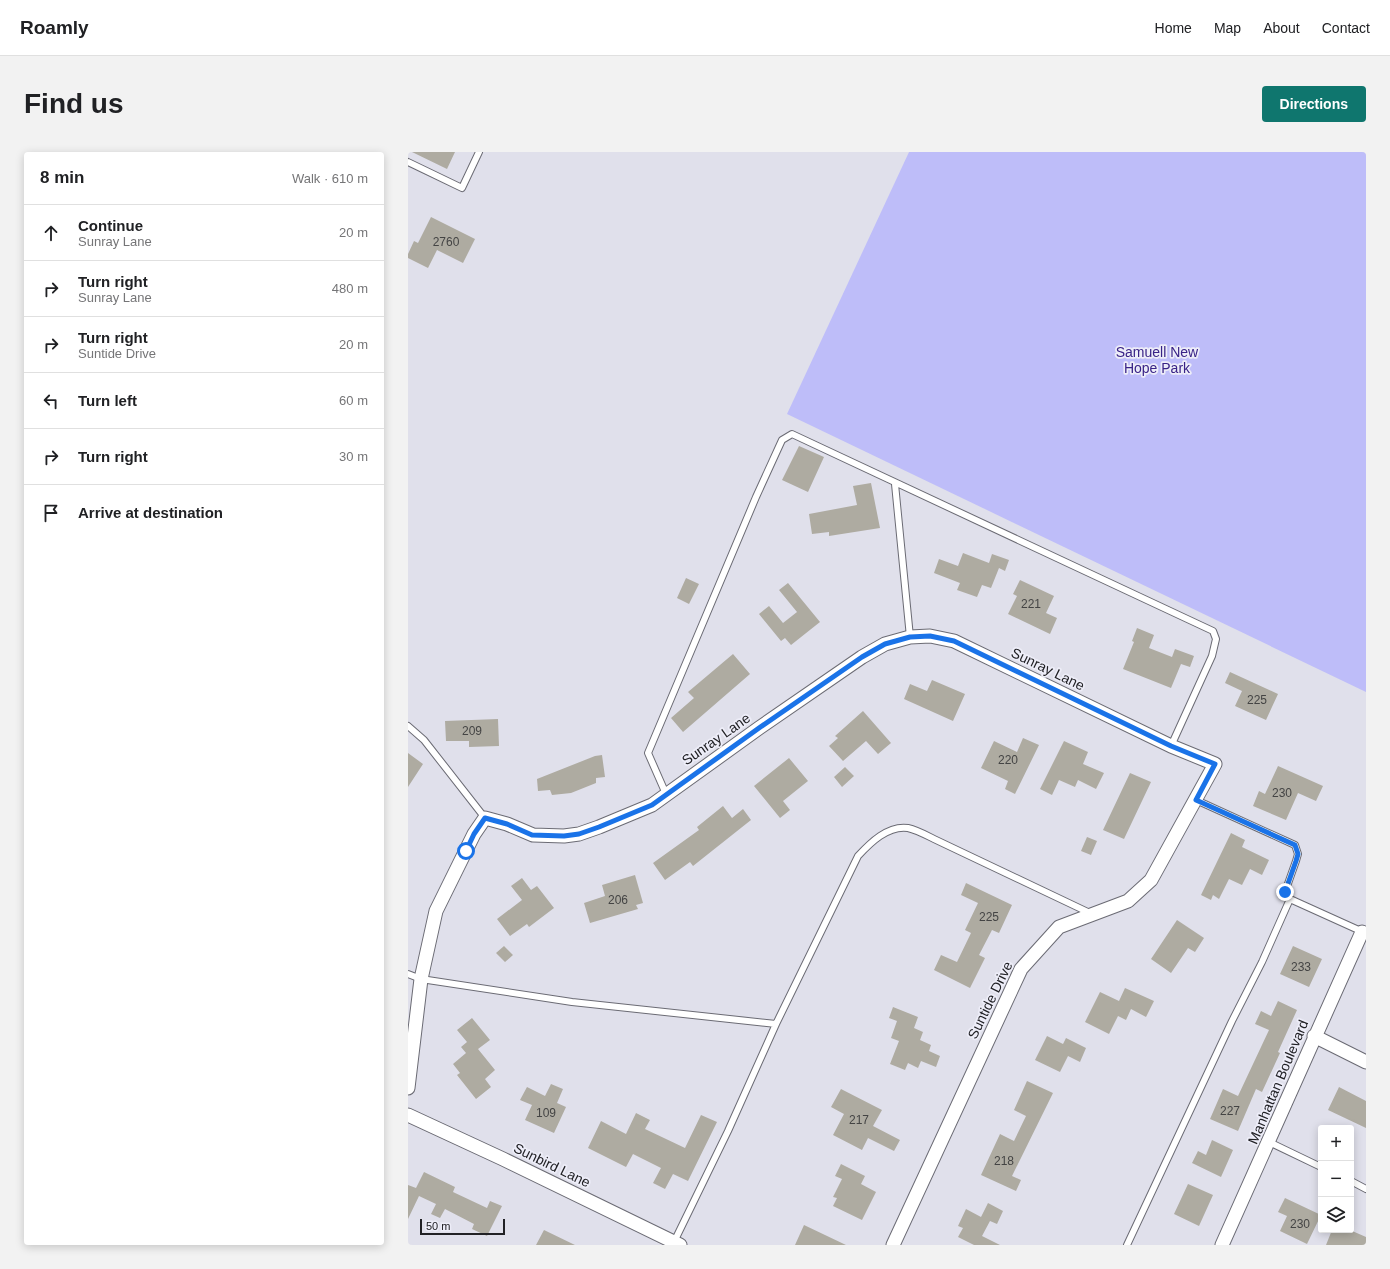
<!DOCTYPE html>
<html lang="en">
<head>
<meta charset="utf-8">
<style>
  body { margin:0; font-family:Helvetica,sans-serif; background:#f2f2f2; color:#202124 }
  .controls { position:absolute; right:12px; bottom:12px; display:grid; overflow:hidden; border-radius:4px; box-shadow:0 2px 10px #0003 }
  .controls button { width:36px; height:36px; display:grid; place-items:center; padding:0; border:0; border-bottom:1px solid #e0e0e0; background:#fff; color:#202124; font:20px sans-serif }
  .scale { position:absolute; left:12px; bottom:10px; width:85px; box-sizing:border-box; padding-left:4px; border:2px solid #212125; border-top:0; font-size:11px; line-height:14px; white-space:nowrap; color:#212125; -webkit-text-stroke:3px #ededf8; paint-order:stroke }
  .stop { position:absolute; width:12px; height:12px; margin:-9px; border:3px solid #1a73e8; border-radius:50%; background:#fff }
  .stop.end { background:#1a73e8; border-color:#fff; box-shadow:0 1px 4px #0008 }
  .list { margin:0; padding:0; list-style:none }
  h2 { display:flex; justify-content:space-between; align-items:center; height:52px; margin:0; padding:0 16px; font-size:17px }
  h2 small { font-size:13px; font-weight:400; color:#757577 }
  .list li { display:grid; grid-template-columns:26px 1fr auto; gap:12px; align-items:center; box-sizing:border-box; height:56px; padding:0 16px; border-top:1px solid #e0e0e0 }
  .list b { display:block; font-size:15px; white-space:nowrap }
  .list p { margin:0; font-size:13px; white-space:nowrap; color:#757577 }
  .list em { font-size:13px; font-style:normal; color:#757577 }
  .icon { flex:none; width:22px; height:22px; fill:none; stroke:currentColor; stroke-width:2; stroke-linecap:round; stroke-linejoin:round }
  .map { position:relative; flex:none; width:958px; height:1093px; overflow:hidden; border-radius:4px }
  header { display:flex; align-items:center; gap:24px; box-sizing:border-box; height:56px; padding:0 20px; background:#fff; border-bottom:1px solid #e0e0e0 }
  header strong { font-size:19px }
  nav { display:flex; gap:22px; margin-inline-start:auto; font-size:14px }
  .intro { display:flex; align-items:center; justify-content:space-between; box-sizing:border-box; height:96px; padding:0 24px }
  h1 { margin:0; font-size:28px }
  .button { padding:10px 18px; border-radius:4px; background:#0f766e; color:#fff; font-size:14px; font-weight:700 }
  main { display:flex; gap:24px; padding:0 24px }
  aside { flex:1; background:#fff; border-radius:4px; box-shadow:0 2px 10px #0003 }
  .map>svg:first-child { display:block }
  .green { fill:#bebdf9 }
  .building { fill:#aeaba1 }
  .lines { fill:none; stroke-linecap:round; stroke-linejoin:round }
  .service-casing { stroke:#6b6b74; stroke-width:8 }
  .minor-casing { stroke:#6b6b74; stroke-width:15 }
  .service { stroke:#fff; stroke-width:6 }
  .minor { stroke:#fff; stroke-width:13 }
  .route { stroke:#1a73e8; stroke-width:5 }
  .labels { text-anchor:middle; stroke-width:3.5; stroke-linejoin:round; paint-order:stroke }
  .number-label { font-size:12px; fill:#444 }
  .park-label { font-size:14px; fill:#392387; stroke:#ededf8 }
  .street-label { font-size:14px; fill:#212125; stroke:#ededf8 }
</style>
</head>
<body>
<header>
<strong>Roamly</strong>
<nav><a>Home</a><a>Map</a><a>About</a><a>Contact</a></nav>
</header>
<div class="intro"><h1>Find us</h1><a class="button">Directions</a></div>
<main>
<aside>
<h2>8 min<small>Walk · 610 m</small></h2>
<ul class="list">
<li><svg class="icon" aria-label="ahead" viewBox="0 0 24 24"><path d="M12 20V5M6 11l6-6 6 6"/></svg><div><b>Continue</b><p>Sunray Lane</p></div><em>20 m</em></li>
<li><svg class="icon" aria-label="right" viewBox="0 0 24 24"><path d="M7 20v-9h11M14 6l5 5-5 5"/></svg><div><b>Turn right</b><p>Sunray Lane</p></div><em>480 m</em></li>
<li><svg class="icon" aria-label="right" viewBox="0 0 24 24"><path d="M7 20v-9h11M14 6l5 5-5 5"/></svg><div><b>Turn right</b><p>Suntide Drive</p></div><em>20 m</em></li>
<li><svg class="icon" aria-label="left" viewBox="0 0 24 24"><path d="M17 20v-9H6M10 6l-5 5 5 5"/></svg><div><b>Turn left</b></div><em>60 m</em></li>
<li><svg class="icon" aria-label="right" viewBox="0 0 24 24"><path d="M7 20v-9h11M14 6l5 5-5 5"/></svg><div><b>Turn right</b></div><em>30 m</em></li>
<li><svg class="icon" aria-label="arrive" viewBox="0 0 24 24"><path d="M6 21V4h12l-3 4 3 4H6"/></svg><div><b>Arrive at destination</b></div></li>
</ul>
</aside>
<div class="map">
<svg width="958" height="1093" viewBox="0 0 958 1093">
  <rect width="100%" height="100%" fill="#e0e0eb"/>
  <path class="green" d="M 501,0 L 958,0 L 958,540 L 379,262 Z"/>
  <path class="building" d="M 4,0 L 47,0 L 39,17 Z
    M 23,65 L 67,87 L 55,111 L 29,98 L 20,116 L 0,106 L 0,102 L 6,89 L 10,91 Z
    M 391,294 L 416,305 L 400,340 L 374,328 Z
    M 463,331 L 472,376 L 421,384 L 421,380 L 404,382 L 401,362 L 449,353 L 445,334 Z
    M 555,401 L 581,411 L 584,402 L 601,408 L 597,419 L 591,416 L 583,436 L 574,433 L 569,445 L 549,438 L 552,431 L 526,421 L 531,407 L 550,414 Z
    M 278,426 L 291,432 L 281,452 L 269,446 Z
    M 612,428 L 646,444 L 638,461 L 649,466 L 642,482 L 600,462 L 609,444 L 605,442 Z
    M 380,431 L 412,470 L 383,493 L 377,486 L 373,489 L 351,462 L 361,454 L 375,471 L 389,460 L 371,438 Z
    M 729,476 L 746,483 L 741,496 L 764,505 L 767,497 L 786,504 L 782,515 L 773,512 L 763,536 L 715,517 L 726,490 L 724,489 Z
    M 325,502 L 342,522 L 275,580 L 263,566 L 286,546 L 280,540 Z
    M 822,520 L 870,542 L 858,568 L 827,554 L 834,539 L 817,531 Z
    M 524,528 L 557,542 L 545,569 L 496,547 L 502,532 L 519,539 Z
    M 455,559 L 483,591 L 470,602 L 458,589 L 435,609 L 421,594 L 430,586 L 427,584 Z
    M 90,567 L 91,594 L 61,595 L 61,589 L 38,589 L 37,569 Z
    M 615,586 L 631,593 L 607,642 L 597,637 L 600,629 L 573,616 L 586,589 L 609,600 Z
    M 656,589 L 680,600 L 675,612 L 696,621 L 688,637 L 670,628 L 667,635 L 651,628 L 644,643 L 632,637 Z
    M 0,601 L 15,612 L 0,635 Z
    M 194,603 L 197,625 L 188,626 L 188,631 L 163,641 L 144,643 L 142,638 L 130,639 L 129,627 L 187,604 Z
    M 381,606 L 400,629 L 375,649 L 382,658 L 372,666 L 346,634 Z
    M 870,614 L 915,634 L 908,649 L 890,641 L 878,668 L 845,654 L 851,639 L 857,642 Z
    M 437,615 L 446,624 L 434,635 L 426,625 Z
    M 722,621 L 743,630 L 716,687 L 695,678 Z
    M 315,654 L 324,666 L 335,657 L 343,668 L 285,714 L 282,710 L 257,728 L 245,711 L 291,678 L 289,675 Z
    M 823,681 L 837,688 L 834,695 L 861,708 L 854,723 L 842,717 L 834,733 L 821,727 L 811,747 L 805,743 L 803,748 L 793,743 Z
    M 679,685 L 689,689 L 683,703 L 673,699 Z
    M 227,723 L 235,751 L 228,753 L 230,757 L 182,771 L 176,751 L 197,744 L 194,733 Z
    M 114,726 L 123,738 L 129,734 L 146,756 L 121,775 L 119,772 L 102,784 L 89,767 L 114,748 L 103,734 Z
    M 558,731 L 604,753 L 591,781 L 584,778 L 571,803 L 577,806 L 562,836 L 526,818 L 533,803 L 549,810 L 563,781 L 557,778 L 570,751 L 553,743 Z
    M 769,768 L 796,786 L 787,800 L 780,796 L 763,821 L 743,807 Z
    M 96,794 L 105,803 L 97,810 L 88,801 Z
    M 885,794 L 914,807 L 901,835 L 872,822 Z
    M 717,836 L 746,849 L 738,865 L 723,857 L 718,868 L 710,864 L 701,882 L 677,870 L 692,840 L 711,849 Z
    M 870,849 L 889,858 L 870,900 L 872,901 L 854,940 L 848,937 L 830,979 L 802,967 L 815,937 L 830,944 L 861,878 L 847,872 L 853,859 L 863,864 Z
    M 485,855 L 510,865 L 506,876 L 515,880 L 512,888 L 523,893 L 521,899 L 532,904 L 528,915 L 513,909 L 510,916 L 500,911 L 497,918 L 482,912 L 491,889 L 483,886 L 489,869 L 481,866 Z
    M 64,866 L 82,888 L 70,897 L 87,918 L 77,927 L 83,935 L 68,947 L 49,923 L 52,921 L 45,912 L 58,901 L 53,895 L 59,890 L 49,878 Z
    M 639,884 L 655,892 L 658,886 L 678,896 L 672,910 L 660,904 L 652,920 L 627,908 Z
    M 619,929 L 645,941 L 604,1024 L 613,1028 L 608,1039 L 573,1023 L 592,982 L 606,989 L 618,964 L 606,958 Z
    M 143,932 L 155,937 L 149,951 L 158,955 L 146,981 L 117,968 L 124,953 L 112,948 L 119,935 L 137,944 Z
    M 931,935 L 958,949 L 958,976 L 920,958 Z
    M 433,937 L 474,958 L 465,974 L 492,988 L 486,999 L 460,986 L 454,998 L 425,983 L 436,962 L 423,955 Z
    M 228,961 L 242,968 L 237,977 L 277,996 L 293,963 L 309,970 L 280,1029 L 265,1022 L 257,1037 L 245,1031 L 253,1016 L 225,1002 L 218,1015 L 180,996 L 193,969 L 218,982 Z
    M 804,988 L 825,998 L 813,1025 L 784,1011 L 790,999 L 798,1003 Z
    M 433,1012 L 457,1024 L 453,1032 L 468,1040 L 454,1068 L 425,1054 L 429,1046 L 425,1045 L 434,1027 L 427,1024 Z
    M 16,1020 L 47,1035 L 45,1040 L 79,1056 L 82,1049 L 94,1054 L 79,1084 L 64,1077 L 66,1072 L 37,1057 L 32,1066 L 23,1062 L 28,1052 L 11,1044 L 0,1067 L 0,1033 L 8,1036 Z
    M 780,1032 L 805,1043 L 791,1074 L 766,1062 Z
    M 877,1046 L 913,1063 L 899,1092 L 872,1079 L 879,1064 L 870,1060 Z
    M 580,1051 L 595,1059 L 589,1072 L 582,1069 L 574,1084 L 592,1093 L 566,1093 L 550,1085 L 555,1076 L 550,1074 L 558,1057 L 573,1065 Z
    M 396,1073 L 438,1093 L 387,1093 Z
    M 136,1078 L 167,1093 L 128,1093 Z
    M 924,1078 L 942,1078 L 958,1085 L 958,1093 L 918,1093 Z"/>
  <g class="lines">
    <defs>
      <path id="service" d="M 0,10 L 54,36 L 71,0
        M 487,332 L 502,485
        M 0,574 L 16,588 L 77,666
        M 258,642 L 240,601 L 348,345 L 374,288 L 384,282 L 805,479 L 808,487 L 804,504 L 763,594
        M 882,747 L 955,780
        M 0,822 L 13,827 L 164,850 L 368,872
        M 861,990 L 913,1015
        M 943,1029 L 958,1037
        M 266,1090 L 320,979 L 368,872 L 450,704 C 462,691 480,673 500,676 C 509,678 518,683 526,687 L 684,762
        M 719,1093 L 824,869 L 854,810 L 882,747 L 877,740 L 888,709 L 890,702 L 887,693 L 788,648"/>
      <path id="minor" d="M 906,884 L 958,910
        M 0,936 L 13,827 L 28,759 L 66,682 L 77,666 L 99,672 L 125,683 L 156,684 L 171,682 L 191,675 L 244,653 L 351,576 L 454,505 L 477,492 L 502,485 L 522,484 L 546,489 L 763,594 L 807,612 L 743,728 L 720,749 L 651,775 L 613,817 L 485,1093
        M 0,963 L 95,1007 L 272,1093
        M 814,1093 L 954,780"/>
    </defs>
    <use href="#service" class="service-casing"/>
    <use href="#minor" class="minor-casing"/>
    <use href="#service" class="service"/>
    <use href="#minor" class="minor"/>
  </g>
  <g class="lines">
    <path class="route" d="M 58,699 L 66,682 L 77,666 L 99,672 L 124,683 L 156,684 L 171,682 L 191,675 L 244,653 L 351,576 L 454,505 L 477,492 L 502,485 L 522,484 L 546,489 L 763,594 L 807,612 L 788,648 L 887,693 L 890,702 L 888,709 L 877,740"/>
  </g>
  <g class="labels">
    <g class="number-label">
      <text x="38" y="94">2760</text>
      <text x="623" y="456">221</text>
      <text x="849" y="552">225</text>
      <text x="64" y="583">209</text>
      <text x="600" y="612">220</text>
      <text x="874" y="645">230</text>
      <text x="210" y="752">206</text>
      <text x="581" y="769">225</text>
      <text x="893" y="819">233</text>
      <text x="822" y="963">227</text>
      <text x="138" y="965">109</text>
      <text x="451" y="972">217</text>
      <text x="596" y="1013">218</text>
      <text x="892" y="1076">230</text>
    </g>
    <g class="park-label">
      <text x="749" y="205">Samuell New<tspan x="749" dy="16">Hope Park</tspan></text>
    </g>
    <g class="street-label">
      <text transform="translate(640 517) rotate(26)" y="5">Sunray Lane</text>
      <text transform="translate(308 587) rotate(-35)" y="5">Sunray Lane</text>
      <text transform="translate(582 848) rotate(-64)" y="5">Suntide Drive</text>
      <text transform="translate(870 930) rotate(-67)" y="5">Manhattan Boulevard</text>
      <text transform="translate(144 1013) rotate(26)" y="5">Sunbird Lane</text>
    </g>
  </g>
</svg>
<div class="controls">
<button>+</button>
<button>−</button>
<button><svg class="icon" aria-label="layers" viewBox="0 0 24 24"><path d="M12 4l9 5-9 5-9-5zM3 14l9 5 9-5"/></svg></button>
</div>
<div class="scale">50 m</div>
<div class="stop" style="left:58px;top:699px"></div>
<div class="stop end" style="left:877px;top:740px"></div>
</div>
</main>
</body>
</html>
